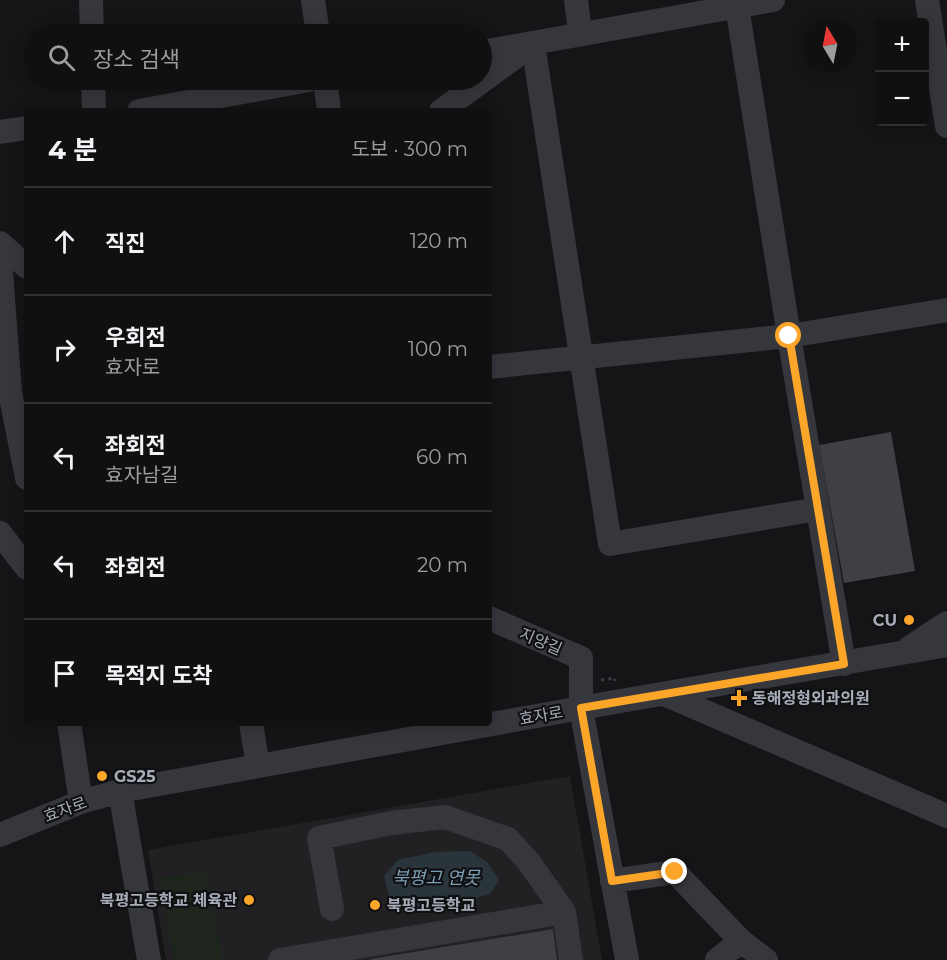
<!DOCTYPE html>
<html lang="ko">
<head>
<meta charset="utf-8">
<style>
  body { margin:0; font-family:Montserrat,"Noto Sans KR",sans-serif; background:#1e1e1f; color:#f1f3f6 }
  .controls { position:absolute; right:18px; top:18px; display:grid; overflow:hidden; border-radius:6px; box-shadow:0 3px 15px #0003 }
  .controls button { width:54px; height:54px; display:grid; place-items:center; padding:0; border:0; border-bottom:2px solid #303031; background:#101011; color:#f1f3f6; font:30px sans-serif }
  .compass { position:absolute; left:803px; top:18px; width:54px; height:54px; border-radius:50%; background:#101011; box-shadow:0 3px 15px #0003; rotate:350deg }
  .stop { position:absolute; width:18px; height:18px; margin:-14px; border:4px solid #fba529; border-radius:50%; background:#fff }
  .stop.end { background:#fba529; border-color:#fff; box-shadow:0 2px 6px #0008 }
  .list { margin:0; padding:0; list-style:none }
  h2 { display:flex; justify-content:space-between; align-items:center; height:78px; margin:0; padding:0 24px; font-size:26px }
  h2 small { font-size:20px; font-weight:400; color:#9c9d9f }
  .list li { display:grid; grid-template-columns:39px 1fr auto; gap:18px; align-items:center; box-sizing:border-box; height:108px; padding:0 24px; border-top:2px solid #303031 }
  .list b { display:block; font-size:22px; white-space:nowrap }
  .list p { margin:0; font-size:20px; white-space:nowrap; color:#9c9d9f }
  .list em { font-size:20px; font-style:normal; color:#9c9d9f }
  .icon { flex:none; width:33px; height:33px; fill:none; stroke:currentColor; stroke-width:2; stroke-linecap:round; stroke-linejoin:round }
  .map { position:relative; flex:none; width:947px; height:960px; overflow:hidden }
  .search { position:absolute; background:#101011; box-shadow:0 3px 15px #0003; left:24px; top:24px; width:468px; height:66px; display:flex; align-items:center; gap:15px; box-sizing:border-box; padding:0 21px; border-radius:33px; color:#9c9d9f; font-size:22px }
  .panel { position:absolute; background:#101011; box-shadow:0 3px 15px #0003; left:24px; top:108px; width:468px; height:618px; border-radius:6px }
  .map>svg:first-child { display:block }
  .built { fill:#212124 }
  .green { fill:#1d251d }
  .water { fill:#2a353b }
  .building { fill:#3f4044 }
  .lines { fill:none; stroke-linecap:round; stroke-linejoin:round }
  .path { stroke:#3c3e43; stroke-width:3; stroke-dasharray:3 4.5; stroke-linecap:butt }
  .minor { stroke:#36373c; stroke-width:24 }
  .route { stroke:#fba529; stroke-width:8 }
  .poi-dot { fill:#fba529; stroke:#101012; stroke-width:2 }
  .labels { text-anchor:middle; stroke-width:4.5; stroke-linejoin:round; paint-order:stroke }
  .poi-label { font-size:16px; font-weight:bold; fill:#a6adb8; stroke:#101012; text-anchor:start }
  .street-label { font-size:16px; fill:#a6adb8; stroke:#101012 }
  .water-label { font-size:18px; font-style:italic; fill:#7b9eb5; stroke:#101012 }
</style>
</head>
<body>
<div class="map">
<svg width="947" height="960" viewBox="0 0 947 960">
  <rect width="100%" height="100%" fill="#151517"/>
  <path class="built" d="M 570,776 L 602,960 L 166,960 L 148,850 Z"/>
  <path class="green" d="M 207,872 L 223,960 L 174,960 L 159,878 Z"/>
  <path class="water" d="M 470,851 L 488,863 L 499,880 L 490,894 L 464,901 L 397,909 L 389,897 L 384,876 L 398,860 L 435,852 Z"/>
  <path class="building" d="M 891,432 L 915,571 L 844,583 L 819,445 Z
    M 553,929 L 557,960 L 371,960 L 371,959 Z"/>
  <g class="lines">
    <path class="path" d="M 601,680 L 615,678 L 615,681"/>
    <path class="minor" d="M 91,0 L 92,34
      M 313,0 L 318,34
      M 576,0 L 580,32
      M 927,0 L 947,126
      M 482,52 L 773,0
      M 93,80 L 94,111
      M 325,80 L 329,111
      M 139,111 L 309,80
      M 441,111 L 533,44 L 610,544 L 818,509
      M 0,132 L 27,128
      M 0,243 L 27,267
      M 0,259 L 10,392 L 27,478
      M 489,367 L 789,336 L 737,6
      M 0,533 L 27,568
      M 489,618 L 581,658 L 581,708 L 627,960
      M 909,648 L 947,623
      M 844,664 L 789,336 L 947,310
      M 664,694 L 947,816
      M 69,723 L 81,802
      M 251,723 L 258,766
      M 120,791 L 149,960
      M 0,835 L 81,802 L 120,791 L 609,703 L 947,645
      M 612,881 L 675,872 L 741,941
      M 332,909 L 319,838 L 391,823 L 445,817 L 508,839 L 528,861 L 564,912 L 571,960
      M 280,960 L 564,912
      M 717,960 L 741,941 L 766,960"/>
  </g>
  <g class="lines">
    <path class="route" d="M 675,872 L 612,881 L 581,708 L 844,664 L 789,336"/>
  </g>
  <g class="poi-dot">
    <circle cx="909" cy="620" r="6"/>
    <path d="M736 689h6v6h6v6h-6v6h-6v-6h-6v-6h6z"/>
    <circle cx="102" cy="776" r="6"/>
    <circle cx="249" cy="900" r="6"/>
    <circle cx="375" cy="905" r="6"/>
  </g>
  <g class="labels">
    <g class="poi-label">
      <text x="897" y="626" text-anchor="end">CU</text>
      <text x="752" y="704">동해정형외과의원</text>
      <text x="114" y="782">GS25</text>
      <text x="237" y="906" text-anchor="end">북평고등학교 체육관</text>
      <text x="387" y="911">북평고등학교</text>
    </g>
    <g class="street-label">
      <text transform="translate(541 641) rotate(23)" y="6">지양길</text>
      <text transform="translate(541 715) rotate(-10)" y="6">효자로</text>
      <text transform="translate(65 809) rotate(-20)" y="6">효자로</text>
    </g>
    <g class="water-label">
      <text x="436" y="884">북평고 연못</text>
    </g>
  </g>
</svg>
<div class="controls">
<button>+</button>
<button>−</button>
</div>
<svg class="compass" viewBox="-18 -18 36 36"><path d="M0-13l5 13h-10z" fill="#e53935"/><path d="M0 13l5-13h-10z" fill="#9c9d9f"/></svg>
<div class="stop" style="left:789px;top:336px"></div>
<div class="stop end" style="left:675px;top:872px"></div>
<div class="search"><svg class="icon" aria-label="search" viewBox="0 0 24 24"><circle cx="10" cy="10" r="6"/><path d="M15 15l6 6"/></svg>장소 검색</div>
<section class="panel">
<h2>4 분<small>도보 · 300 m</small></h2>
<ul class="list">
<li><svg class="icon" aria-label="ahead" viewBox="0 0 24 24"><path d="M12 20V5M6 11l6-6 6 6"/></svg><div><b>직진</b></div><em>120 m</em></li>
<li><svg class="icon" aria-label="right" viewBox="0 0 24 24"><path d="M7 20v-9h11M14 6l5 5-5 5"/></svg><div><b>우회전</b><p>효자로</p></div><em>100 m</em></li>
<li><svg class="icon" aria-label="left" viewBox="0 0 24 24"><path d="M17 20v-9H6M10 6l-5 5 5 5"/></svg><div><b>좌회전</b><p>효자남길</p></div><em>60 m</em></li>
<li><svg class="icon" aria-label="left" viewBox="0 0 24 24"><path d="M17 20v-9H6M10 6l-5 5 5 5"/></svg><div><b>좌회전</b></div><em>20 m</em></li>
<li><svg class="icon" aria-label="arrive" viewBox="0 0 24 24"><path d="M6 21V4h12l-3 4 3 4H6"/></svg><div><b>목적지 도착</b></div></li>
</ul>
</section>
</div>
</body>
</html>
